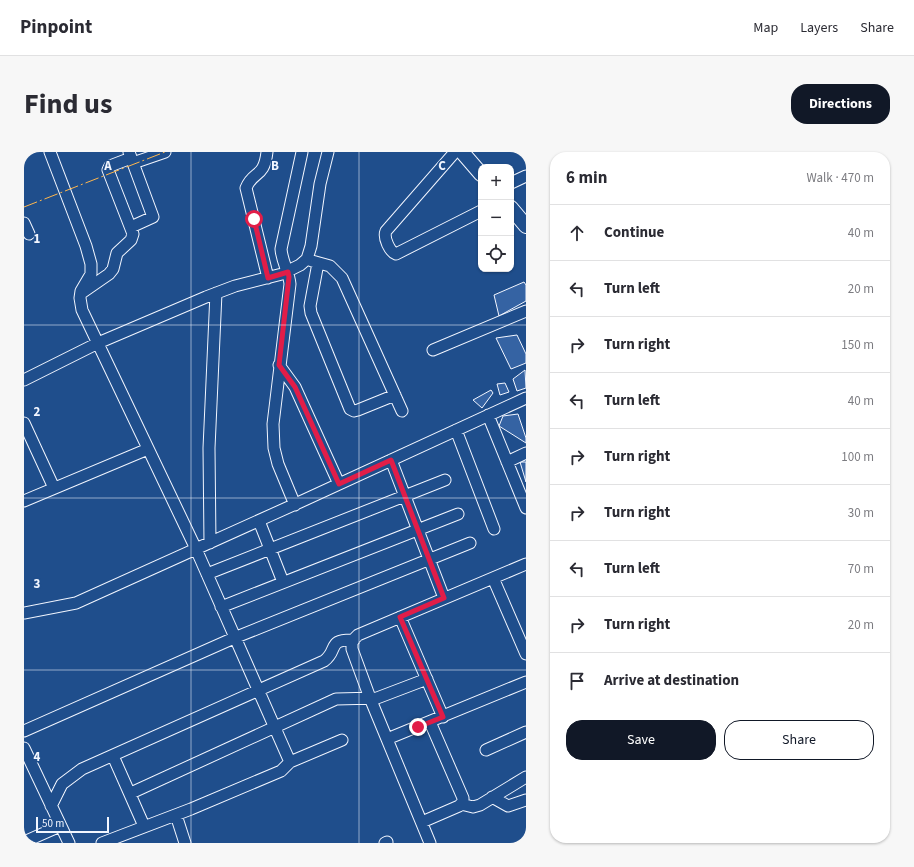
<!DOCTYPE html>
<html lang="en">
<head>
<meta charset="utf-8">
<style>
  body { margin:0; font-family:"Source Sans 3",sans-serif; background:#f7f7f7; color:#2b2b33 }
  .controls { position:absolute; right:12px; top:12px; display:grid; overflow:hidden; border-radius:8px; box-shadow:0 1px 3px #0004 }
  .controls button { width:36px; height:36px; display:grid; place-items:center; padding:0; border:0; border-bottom:1px solid #e1e1e2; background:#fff; color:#2b2b33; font:20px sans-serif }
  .scale { position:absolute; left:12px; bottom:10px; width:73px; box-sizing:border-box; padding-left:4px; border:2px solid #f2f6ff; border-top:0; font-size:11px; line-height:14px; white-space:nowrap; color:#f2f6ff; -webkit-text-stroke:3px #1f4e8c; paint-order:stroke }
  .stop { position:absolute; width:12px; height:12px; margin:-9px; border:3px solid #e11d48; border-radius:50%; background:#fff }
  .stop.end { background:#e11d48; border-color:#fff; box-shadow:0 1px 4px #0008 }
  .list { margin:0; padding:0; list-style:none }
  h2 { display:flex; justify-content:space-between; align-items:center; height:52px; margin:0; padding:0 16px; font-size:17px }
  h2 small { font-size:13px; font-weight:400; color:#7c7c81 }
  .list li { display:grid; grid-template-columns:26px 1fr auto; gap:12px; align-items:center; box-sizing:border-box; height:56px; padding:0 16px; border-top:1px solid #e1e1e2 }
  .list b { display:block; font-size:15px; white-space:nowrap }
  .list em { font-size:13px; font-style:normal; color:#7c7c81 }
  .actions { display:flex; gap:8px; padding:12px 16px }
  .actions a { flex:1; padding:9px 0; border:1px solid #111827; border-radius:16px; text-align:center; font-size:14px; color:#111827 }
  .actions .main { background:#111827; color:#fff }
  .icon { flex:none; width:22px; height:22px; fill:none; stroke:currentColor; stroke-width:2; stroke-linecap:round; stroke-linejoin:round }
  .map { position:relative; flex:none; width:502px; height:691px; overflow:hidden; border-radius:16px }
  header { display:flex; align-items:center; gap:24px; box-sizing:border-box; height:56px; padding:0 20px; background:#fff; border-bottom:1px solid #e1e1e2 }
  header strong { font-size:19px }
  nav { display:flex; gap:22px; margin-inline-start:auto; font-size:14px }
  .intro { display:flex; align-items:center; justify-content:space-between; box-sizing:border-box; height:96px; padding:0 24px }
  h1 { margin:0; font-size:28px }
  .button { padding:10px 18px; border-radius:16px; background:#111827; color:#fff; font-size:14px; font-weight:700 }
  main { display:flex; gap:24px; padding:0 24px }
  aside { flex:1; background:#fff; border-radius:16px; box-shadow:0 1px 3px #0004 }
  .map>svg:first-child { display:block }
  .building { fill:#3563a3; stroke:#f2f6ff }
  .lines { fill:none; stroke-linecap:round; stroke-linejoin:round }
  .minor-casing { stroke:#f2f6ff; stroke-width:13 }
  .major-casing { stroke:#f2f6ff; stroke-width:16 }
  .minor { stroke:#1f4e8c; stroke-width:11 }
  .major { stroke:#1f4e8c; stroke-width:14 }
  .power { stroke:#ffb74d; stroke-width:1; stroke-dasharray:14 3 2 3; stroke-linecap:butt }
  .route { stroke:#e11d48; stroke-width:5 }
  .grid { fill:none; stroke:#f2f6ff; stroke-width:1; stroke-opacity:0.55 }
  .grid-label { font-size:13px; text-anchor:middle; font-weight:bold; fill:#f2f6ff; stroke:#1f4e8c; stroke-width:3; stroke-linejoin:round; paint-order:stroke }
</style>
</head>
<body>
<header>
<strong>Pinpoint</strong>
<nav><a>Map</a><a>Layers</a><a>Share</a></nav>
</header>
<div class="intro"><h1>Find us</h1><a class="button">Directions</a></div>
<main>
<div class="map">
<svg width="502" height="691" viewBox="0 0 502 691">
  <rect width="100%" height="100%" fill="#1f4e8c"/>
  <path class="building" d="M 500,130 L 502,133 L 502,149 L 475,164 L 470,143 Z
    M 493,183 L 502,202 L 502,211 L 487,217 L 472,186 Z
    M 501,218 L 502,236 L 493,239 L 489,227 Z
    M 481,231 L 485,240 L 476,243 L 473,232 Z
    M 467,238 L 469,241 L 458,256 L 449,248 Z
    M 494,262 L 502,286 L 502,291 L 475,274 L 479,264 Z
    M 496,310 L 502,310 L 502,330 Z"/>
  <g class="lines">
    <defs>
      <path id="minor" d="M 26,0 L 62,94 L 67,112 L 67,122 L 57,139 L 56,146 L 58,158 L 172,397 L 266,610 L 257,619 L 167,657 L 78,691
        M 105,0 L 129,65 L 107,75
        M 243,0 C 240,27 229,18 222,36 L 244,126
        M 431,0 L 362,79 C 359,86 366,100 372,102 L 457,59
        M 109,11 L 141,0
        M 487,31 L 502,24
        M 0,71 L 5,82
        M 288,109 L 306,114 L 318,126 L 378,259
        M 294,111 L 286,154 L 287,161 L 326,257 L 330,259 L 334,258 L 371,243
        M 59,140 L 85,122 L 89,117 L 93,101 L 107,88 L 109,82 L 84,18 L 86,14 L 107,6
        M 409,198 L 502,159
        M 255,213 L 271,235 L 315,332
        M 0,228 L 74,191 L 182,145 L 211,134 L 258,122 L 276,113 L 283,107 L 287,94 L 296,32 L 304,0
        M 464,263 L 502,356
        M 0,271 L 30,336
        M 432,278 L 470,377
        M 367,308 L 420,446
        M 483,310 L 502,301
        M 0,349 L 124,297
        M 271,353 L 254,312 L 250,296 L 249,272 L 266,132 C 265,120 258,110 257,97 L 278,0
        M 235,369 L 259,430
        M 186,391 L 185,296 L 192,141
        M 183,422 L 421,328
        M 469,426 L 502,502
        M 197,455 L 434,362
        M 0,461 L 52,451 L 276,350 L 502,246
        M 376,465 L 419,565
        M 0,579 L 210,486 L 446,391
        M 363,587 L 502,530
        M 0,596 L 45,691
        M 462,598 L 502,580
        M 89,604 L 120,674
        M 266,610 L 318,588
        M 107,641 L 312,547 L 353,546 L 403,527
        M 468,645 L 484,654 L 502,648
        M 437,652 L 449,655 L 456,653 L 502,625
        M 27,654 L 38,632 L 58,617 L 300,509 C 315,498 302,487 330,488
        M 152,663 L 161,691
        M 398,670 L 435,654 L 439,650 L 439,646 L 406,570
        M 0,690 L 36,674
        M 361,691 L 363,690
        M 406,691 L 346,546 L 328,497 L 328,489 L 334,483 L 502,412"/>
      <path id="major" d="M 438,0 L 457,22
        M 487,56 L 502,74"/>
    </defs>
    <use href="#minor" class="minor-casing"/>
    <use href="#major" class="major-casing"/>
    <use href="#minor" class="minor"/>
    <use href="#major" class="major"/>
    <path class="power" d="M 0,55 L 141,0"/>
  </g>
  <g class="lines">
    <path class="route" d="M 230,67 L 244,126 L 264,120 L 265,125 L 255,213 L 271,235 L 315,332 L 367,308 L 420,446 L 376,465 L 419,565 L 394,575"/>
  </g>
  <path class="grid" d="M 167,0 L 167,691M 335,0 L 335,691M 0,173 L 502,173M 0,346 L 502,346M 0,518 L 502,518"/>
  <g class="grid-label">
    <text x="84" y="18">A</text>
    <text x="251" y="18">B</text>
    <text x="418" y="18">C</text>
    <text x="13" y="91">1</text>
    <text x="13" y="264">2</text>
    <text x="13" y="436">3</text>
    <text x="13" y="609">4</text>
  </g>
</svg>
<div class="controls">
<button>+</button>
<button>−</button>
<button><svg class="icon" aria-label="locate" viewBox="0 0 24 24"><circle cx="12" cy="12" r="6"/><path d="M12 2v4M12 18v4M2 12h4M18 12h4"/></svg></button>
</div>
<div class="scale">50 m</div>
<div class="stop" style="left:230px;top:67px"></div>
<div class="stop end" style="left:394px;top:575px"></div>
</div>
<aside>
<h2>6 min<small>Walk · 470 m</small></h2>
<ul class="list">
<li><svg class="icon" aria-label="ahead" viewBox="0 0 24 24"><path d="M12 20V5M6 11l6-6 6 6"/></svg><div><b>Continue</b></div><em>40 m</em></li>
<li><svg class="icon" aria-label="left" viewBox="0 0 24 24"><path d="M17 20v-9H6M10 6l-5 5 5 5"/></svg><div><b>Turn left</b></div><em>20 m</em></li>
<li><svg class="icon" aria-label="right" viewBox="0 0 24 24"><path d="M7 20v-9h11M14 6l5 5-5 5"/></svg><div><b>Turn right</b></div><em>150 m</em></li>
<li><svg class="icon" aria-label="left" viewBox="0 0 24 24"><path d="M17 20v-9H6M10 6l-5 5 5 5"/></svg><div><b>Turn left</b></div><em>40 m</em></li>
<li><svg class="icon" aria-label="right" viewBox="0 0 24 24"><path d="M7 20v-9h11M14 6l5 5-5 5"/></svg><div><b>Turn right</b></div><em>100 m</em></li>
<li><svg class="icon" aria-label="right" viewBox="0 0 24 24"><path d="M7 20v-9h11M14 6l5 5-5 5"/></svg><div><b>Turn right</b></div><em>30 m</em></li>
<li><svg class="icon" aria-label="left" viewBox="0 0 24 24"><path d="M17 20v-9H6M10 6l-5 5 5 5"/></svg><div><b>Turn left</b></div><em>70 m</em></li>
<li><svg class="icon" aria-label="right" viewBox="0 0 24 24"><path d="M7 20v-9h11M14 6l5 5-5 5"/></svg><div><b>Turn right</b></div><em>20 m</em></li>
<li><svg class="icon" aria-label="arrive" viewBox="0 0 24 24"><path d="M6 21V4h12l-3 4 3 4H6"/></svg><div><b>Arrive at destination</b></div></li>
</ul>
<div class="actions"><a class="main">Save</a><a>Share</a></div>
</aside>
</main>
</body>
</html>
